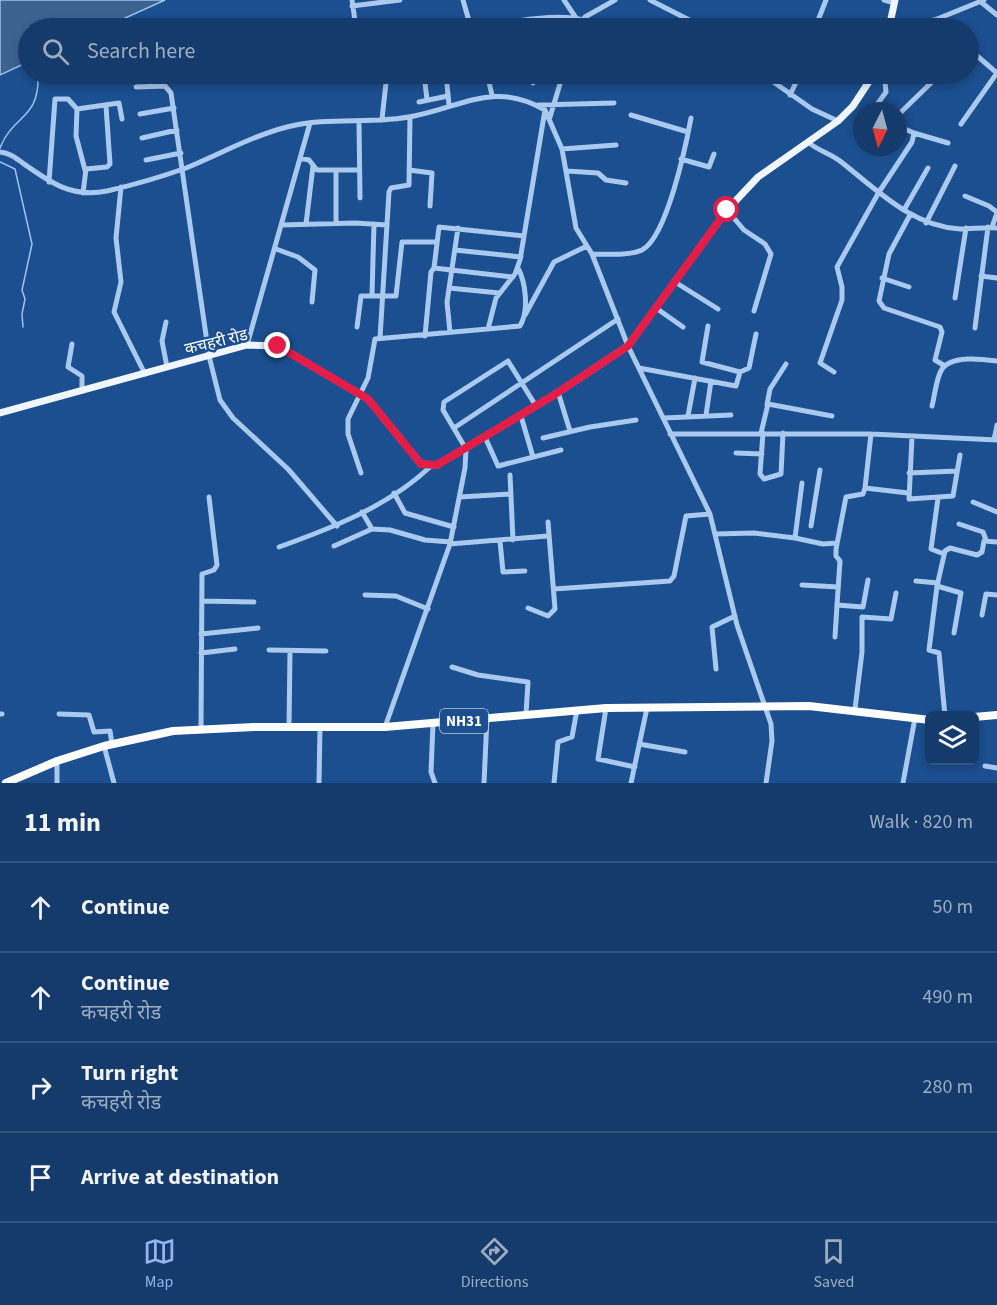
<!DOCTYPE html>
<html lang="en">
<head>
<meta charset="utf-8">
<style>
  body { margin:0; font-family:"Source Sans 3","Noto Sans Devanagari",sans-serif; background:#1d4271; color:#f1f3f6 }
  .controls { position:absolute; right:18px; bottom:18px; display:grid; overflow:hidden; border-radius:9px; box-shadow:0 3px 9px #0003 }
  .controls button { width:54px; height:54px; display:grid; place-items:center; padding:0; border:0; border-bottom:2px solid #33557e; background:#143b6b; color:#f1f3f6; font:30px sans-serif }
  .compass { position:absolute; left:853px; top:102px; width:54px; height:54px; border-radius:50%; background:#143b6b; box-shadow:0 3px 9px #0003; rotate:186deg }
  .stop { position:absolute; width:18px; height:18px; margin:-14px; border:4px solid #e11d48; border-radius:50%; background:#fff }
  .stop.end { background:#e11d48; border-color:#fff; box-shadow:0 2px 6px #0008 }
  .list { margin:0; padding:0; list-style:none }
  h2 { display:flex; justify-content:space-between; align-items:center; height:78px; margin:0; padding:0 24px; font-size:26px }
  h2 small { font-size:20px; font-weight:400; color:#9dadc1 }
  .list li { display:grid; grid-template-columns:39px 1fr auto; gap:18px; align-items:center; box-sizing:border-box; height:90px; padding:0 24px; border-top:2px solid #33557e }
  .list b { display:block; font-size:22px; white-space:nowrap }
  .list p { margin:0; font-size:20px; white-space:nowrap; color:#9dadc1 }
  .list em { font-size:20px; font-style:normal; color:#9dadc1 }
  .icon { flex:none; width:33px; height:33px; fill:none; stroke:currentColor; stroke-width:2; stroke-linecap:round; stroke-linejoin:round }
  .map { position:relative; flex:none; width:997px; height:783px; overflow:hidden }
  .search { position:absolute; background:#143b6b; box-shadow:0 3px 9px #0003; left:18px; right:18px; top:18px; height:66px; display:flex; align-items:center; gap:15px; box-sizing:border-box; padding:0 21px; border-radius:33px; color:#9dadc1; font-size:22px }
  .sheet { height:438px; background:#143b6b }
  nav { display:flex; justify-content:space-around; align-items:center; box-sizing:border-box; height:84px; border-top:2px solid #33557e; background:#143b6b; font-size:16px; color:#9dadc1 }
  nav a { display:grid; justify-items:center; gap:3px }
  nav .on { color:#95b2f1 }
  .map>svg:first-child { display:block }
  .water { fill:#3c6290; stroke:#9cc4f0; stroke-width:1.5 }
  .lines { fill:none; stroke-linecap:round; stroke-linejoin:round }
  .stream { stroke:#9cc4f0; stroke-width:1.5 }
  .minor { stroke:#a9c9ee; stroke-width:5 }
  .major { stroke:#f0f6ff; stroke-width:7 }
  .highway { stroke:#fff; stroke-width:8 }
  .route { stroke:#e11d48; stroke-width:8 }
  .labels { text-anchor:middle; stroke-width:5; stroke-linejoin:round; paint-order:stroke }
  .shield { fill:#1b4f8f; stroke:#bbcadd; stroke-width:1.5 }
  .shield-label { font-size:15px; font-weight:bold; fill:#fff }
  .street-label { font-size:16px; fill:#fff; stroke:#1b4f8f }
</style>
</head>
<body>
<div class="map">
<svg width="997" height="783" viewBox="0 0 997 783">
  <rect width="100%" height="100%" fill="#1b4f8f"/>
  <path class="water" d="M 0,0 L 165,0 L 103,28 L 28,28 L 28,62 L 0,75 Z"/>
  <g class="lines">
    <path class="stream" d="M 0,148 C 13,114 40,120 38,74
      M 0,162 L 15,169 L 32,244 L 22,290 L 25,299 L 22,314 L 23,327"/>
    <path class="minor" d="M 352,0 L 356,28
      M 463,0 L 471,28
      M 564,0 L 576,18
      M 650,0 L 705,28
      M 884,0 L 895,3
      M 981,2 L 997,15
      M 352,6 L 400,0
      M 934,20 L 946,28
      M 493,28 C 511,19 563,14 583,20
      M 577,28 L 585,17 L 615,0
      M 815,28 L 826,0
      M 915,28 L 984,0
      M 424,74 L 427,100
      M 446,74 L 449,105
      M 487,74 L 492,95
      M 531,74 L 533,83
      M 585,74 L 598,78
      M 762,74 L 812,109 L 838,121
      M 136,87 L 165,86 L 171,93 L 209,356 L 220,400 L 233,418 L 288,469 L 337,526
      M 790,95 L 800,74
      M 419,102 L 448,96
      M 538,105 L 614,103
      M 876,106 L 886,92 L 884,74
      M 77,109 L 76,136 L 85,170
      M 140,114 L 174,108
      M 631,115 L 688,132
      M 898,115 L 933,81
      M 550,117 L 563,74
      M 382,119 L 386,83 L 383,74
      M 359,121 L 360,198
      M 961,124 L 997,73 L 968,48
      M 914,133 L 948,143
      M 142,138 L 177,130
      M 808,142 C 818,151 830,153 840,161 C 876,189 911,226 960,229 C 972,229 985,227 997,228
      M 562,149 L 616,145
      M 0,152 C 10,153 16,158 24,164 C 51,183 72,198 107,191 C 133,185 161,177 186,168 C 220,154 252,136 287,127 C 329,116 373,125 414,116 C 465,106 494,81 545,110 L 562,149 L 576,228 L 592,254 L 628,346 L 710,514 L 737,625 L 771,724 L 772,741 L 766,783
      M 300,158 L 309,160 L 317,170 L 359,170
      M 681,159 L 709,167 L 714,154
      M 146,160 L 181,153
      M 336,170 L 336,223
      M 409,170 L 432,173 L 430,206
      M 567,171 L 598,173 L 606,180 L 626,183
      M 49,182 L 55,99 L 68,99 L 77,109 L 119,103 L 122,119
      M 121,187 L 116,238 L 121,282 L 114,312 L 145,374
      M 83,193 L 86,169 L 107,167 L 110,164 L 106,106
      M 965,196 L 989,206 L 997,212
      M 727,210 L 744,230 L 765,244 L 771,254 L 754,311
      M 904,210 L 928,168
      M 910,215 L 889,254 L 879,301 L 884,308 L 940,327 L 942,332 L 935,360 L 945,366
      M 926,223 L 955,166
      M 306,224 L 313,166
      M 282,225 L 355,223 L 387,225
      M 992,227 L 997,213
      M 276,249 L 298,257 L 315,270 L 312,302
      M 455,250 L 521,257
      M 592,254 C 607,254 629,256 642,250 C 667,237 686,145 691,118
      M 434,268 L 439,227 L 524,236
      M 981,276 L 997,278
      M 882,278 L 909,287
      M 675,282 L 718,309
      M 449,288 L 499,293
      M 372,295 L 374,224
      M 955,298 L 966,228
      M 656,308 L 683,327
      M 525,315 L 554,262 L 587,246
      M 166,322 L 162,341 L 167,367
      M 708,326 L 702,362 L 740,372 L 749,368 L 756,334
      M 357,327 L 361,296 L 396,296 L 402,242 L 436,242
      M 975,328 L 988,227
      M 488,329 L 496,298 L 515,274 L 520,260 L 545,110
      M 450,332 L 447,302 L 458,228
      M 425,336 L 431,272 L 434,268 L 513,277
      M 380,338 L 389,192 L 391,188 L 409,185 L 410,117
      M 72,344 L 68,367 L 82,376 L 82,391
      M 247,345 L 310,123
      M 639,368 L 736,386 L 740,372
      M 834,372 L 820,363 L 842,300 L 842,287 L 837,267 L 879,192 L 912,142 L 914,133 L 898,126
      M 558,392 L 570,431
      M 767,405 L 770,389 L 786,364
      M 932,406 C 935,395 936,378 942,369 C 952,355 982,359 997,361
      M 706,415 L 711,381
      M 521,416 L 533,457
      M 688,416 L 695,378
      M 664,418 L 731,415
      M 454,428 L 618,319
      M 761,433 L 768,404 L 832,416
      M 763,433 L 760,474 L 764,479 L 781,474 L 783,433
      M 670,434 L 871,434 L 997,440
      M 485,437 L 498,466 L 561,450
      M 912,437 L 909,499 L 953,496 L 960,455
      M 543,438 L 590,427 L 636,420
      M 994,440 L 997,425
      M 736,453 L 762,454
      M 361,473 L 348,434 L 348,419 L 368,378 L 375,339 L 520,326 C 529,311 526,283 518,268
      M 909,473 L 957,471
      M 510,475 L 513,540
      M 865,488 L 871,434
      M 394,493 L 405,513 L 454,527
      M 460,497 L 511,494
      M 938,498 L 931,549 L 944,554
      M 973,502 L 997,512
      M 362,512 L 372,529 L 390,530 L 425,540 L 451,542
      M 959,524 L 983,532 L 986,540
      M 811,526 L 820,470
      M 715,534 L 754,533 L 795,538 L 802,483
      M 795,538 L 823,544 L 837,543
      M 500,541 L 503,572 L 525,571
      M 450,544 L 548,536
      M 334,546 L 372,529
      M 279,547 C 332,528 389,506 431,466
      M 868,580 L 863,607 L 837,605 L 840,561 L 836,556 L 836,549 L 846,497 L 863,494 L 865,488 L 908,493
      M 916,581 L 938,583
      M 802,585 L 838,587
      M 937,586 L 929,650 L 939,653 L 945,716
      M 554,589 L 670,581 L 674,576 L 686,516 L 710,514
      M 365,595 L 396,596 L 428,609
      M 202,601 L 254,602
      M 528,608 L 548,616 L 555,609 L 548,522
      M 982,615 L 986,594 L 997,595
      M 954,633 L 961,593 L 937,586 L 945,551 L 950,548 L 977,555 L 982,552 L 984,541 L 997,542
      M 201,634 L 258,628
      M 835,637 L 837,605
      M 269,650 L 326,651
      M 201,653 L 235,649
      M 452,667 L 478,675 L 528,682 L 526,714
      M 716,669 L 712,627 L 735,616
      M 606,708 L 598,759 L 635,767
      M 855,709 L 862,652 L 862,617 L 891,619 L 896,593
      M 0,714 L 2,714
      M 59,714 L 89,715 L 94,732 L 110,731 L 112,744
      M 433,724 L 431,772 L 435,783
      M 289,727 L 290,651
      M 385,727 L 450,544 L 465,468 L 466,449 L 443,410 L 444,402 L 508,361 L 536,406
      M 201,729 L 202,574 L 214,570 L 217,565 L 209,497
      M 639,744 L 685,752
      M 104,746 L 114,783
      M 985,766 L 997,768
      M 57,783 L 57,761
      M 319,783 L 320,727
      M 484,783 L 487,718
      M 554,783 L 558,742 L 572,737 L 577,710
      M 631,783 L 647,708
      M 903,783 L 915,718"/>
    <path class="major" d="M 889,28 L 895,0
      M 0,413 L 247,345 L 278,346 L 368,399 L 421,464 L 437,465 L 554,395 L 628,346 L 727,210 L 758,177 L 838,121 L 853,106 L 874,74"/>
    <path class="highway" d="M 974,717 L 997,715
      M 6,783 L 57,761 L 104,746 L 173,731 L 254,727 L 385,727 L 606,708 L 809,706 L 930,720"/>
  </g>
  <g class="lines">
    <path class="route" d="M 278,346 L 368,399 L 421,464 L 437,465 L 554,395 L 628,346 L 727,210"/>
  </g>
  <g class="labels">
    <rect class="shield" x="440" y="709" width="48" height="24" rx="4.5"/>
    <g class="shield-label">
      <text x="464" y="726">NH31</text>
    </g>
    <g class="street-label">
      <text transform="translate(216 341) rotate(-14)" y="6">कचहरी रोड</text>
    </g>
  </g>
</svg>
<div class="controls">
<button><svg class="icon" aria-label="layers" viewBox="0 0 24 24"><path d="M12 4l9 5-9 5-9-5zM3 14l9 5 9-5"/></svg></button>
</div>
<svg class="compass" viewBox="-18 -18 36 36"><path d="M0-13l5 13h-10z" fill="#e53935"/><path d="M0 13l5-13h-10z" fill="#9dadc1"/></svg>
<div class="stop" style="left:727px;top:210px"></div>
<div class="stop end" style="left:278px;top:346px"></div>
<div class="search"><svg class="icon" aria-label="search" viewBox="0 0 24 24"><circle cx="10" cy="10" r="6"/><path d="M15 15l6 6"/></svg>Search here</div>
</div>
<section class="sheet">
<h2>11 min<small>Walk · 820 m</small></h2>
<ul class="list">
<li><svg class="icon" aria-label="ahead" viewBox="0 0 24 24"><path d="M12 20V5M6 11l6-6 6 6"/></svg><div><b>Continue</b></div><em>50 m</em></li>
<li><svg class="icon" aria-label="ahead" viewBox="0 0 24 24"><path d="M12 20V5M6 11l6-6 6 6"/></svg><div><b>Continue</b><p>कचहरी रोड</p></div><em>490 m</em></li>
<li><svg class="icon" aria-label="right" viewBox="0 0 24 24"><path d="M7 20v-9h11M14 6l5 5-5 5"/></svg><div><b>Turn right</b><p>कचहरी रोड</p></div><em>280 m</em></li>
<li><svg class="icon" aria-label="arrive" viewBox="0 0 24 24"><path d="M6 21V4h12l-3 4 3 4H6"/></svg><div><b>Arrive at destination</b></div></li>
</ul>
</section>
<nav>
<a class="on"><svg class="icon" aria-label="map" viewBox="0 0 24 24"><path d="M3 6l6-2 6 2 6-2v14l-6 2-6-2-6 2zM9 4v14M15 6v14"/></svg>Map</a>
<a><svg class="icon" aria-label="directions" viewBox="0 0 24 24"><path d="M12 3l9 9-9 9-9-9zM9 14v-3h6M13 9l2 2-2 2"/></svg>Directions</a>
<a><svg class="icon" aria-label="saved" viewBox="0 0 24 24"><path d="M7 4h10v16l-5-4-5 4z"/></svg>Saved</a>
</nav>
</body>
</html>
